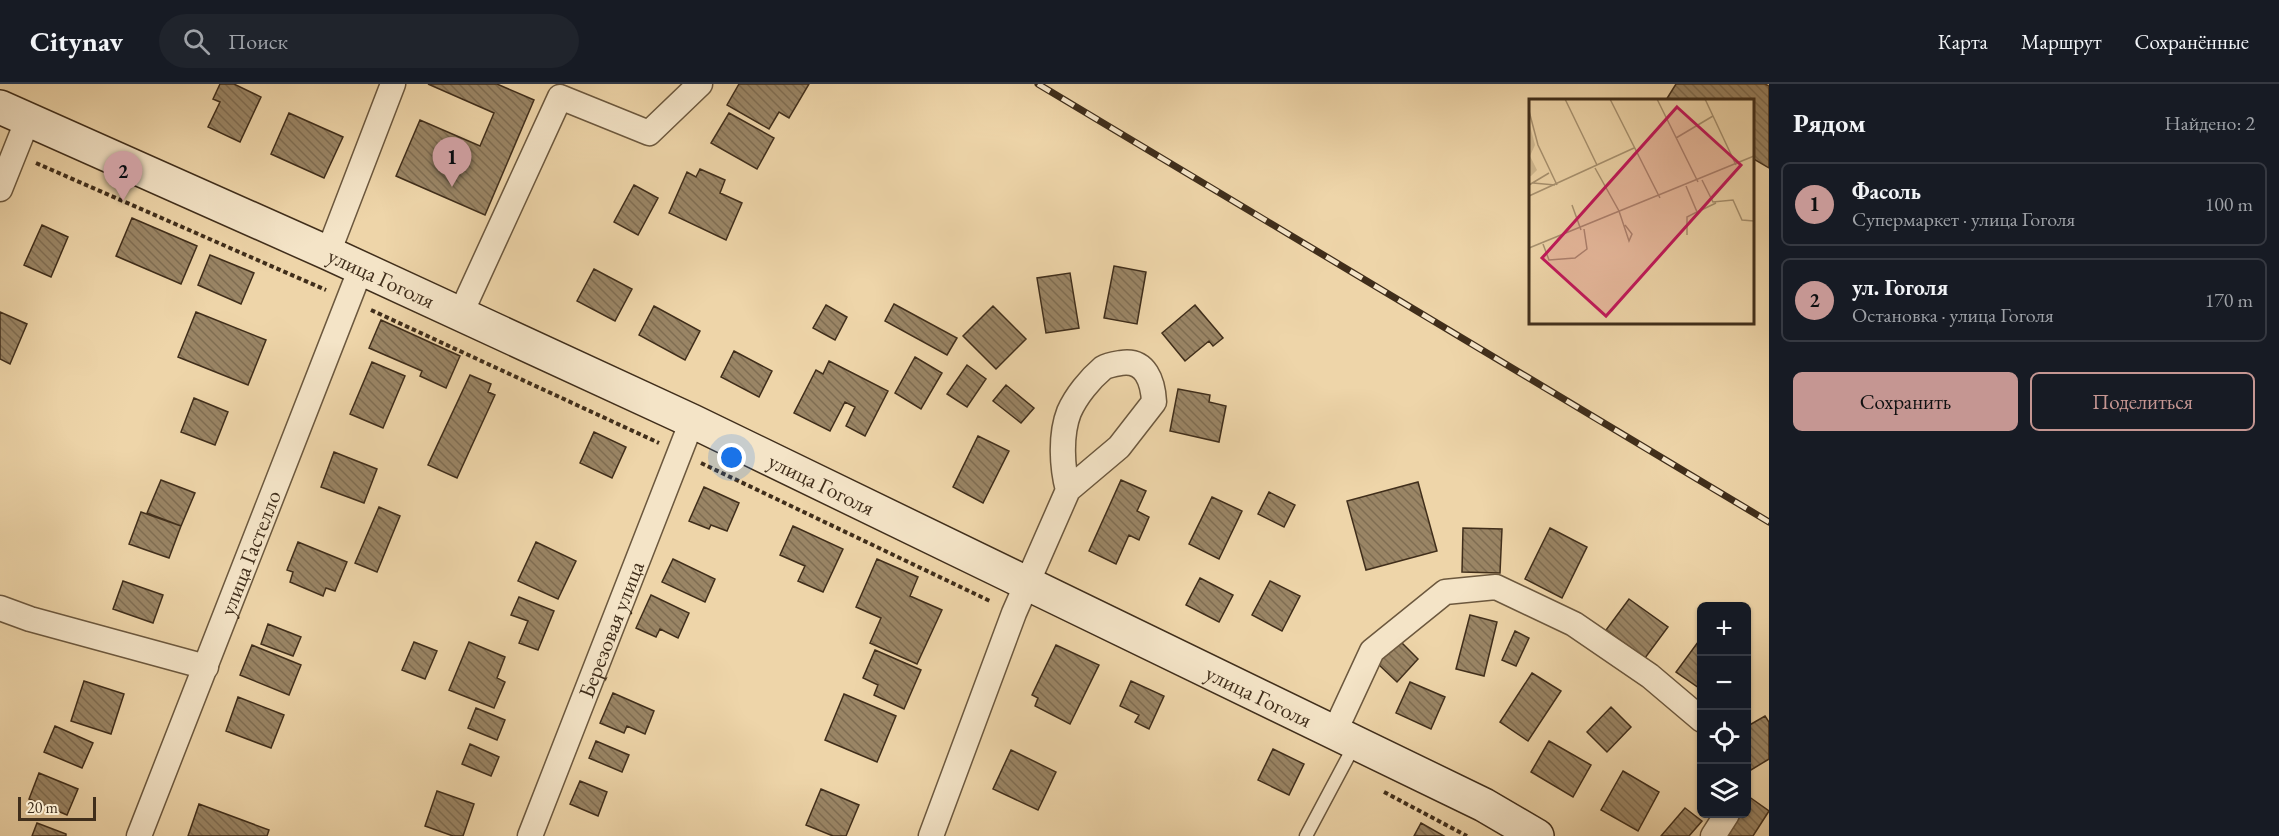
<!DOCTYPE html>
<html lang="ru">
<head>
<meta charset="utf-8">
<style>
  body { margin:0; font-family:"EB Garamond",serif; background:#20242c; color:#f1f3f6 }
  .controls { position:absolute; right:18px; bottom:18px; display:grid; overflow:hidden; border-radius:9px; box-shadow:0 2px 4px #0004 }
  .controls button { width:54px; height:54px; display:grid; place-items:center; padding:0; border:0; border-bottom:2px solid #363941; background:#171b24; color:#f1f3f6; font:30px sans-serif }
  .scale { position:absolute; left:18px; bottom:15px; width:78px; box-sizing:border-box; padding-left:6px; border:3px solid #402e1b; border-top:0; font-size:16px; line-height:21px; white-space:nowrap; color:#402e1b; -webkit-text-stroke:4px #f4e4c7; paint-order:stroke }
  .you { position:absolute; left:732px; top:374px; width:21px; height:21px; margin:-15px; border:4px solid #fff; border-radius:50%; background:#1a73e8; box-shadow:0 0 0 9px #1a73e833 }
  .badge { display:grid; place-items:center; width:39px; height:39px; border-radius:50%; background:#c59692; color:#111; font-size:20px; font-weight:700 }
  .pin { position:absolute; translate:-50% -50px; filter:drop-shadow(0 2px 3px #0008) }
  .pin::after { content:''; position:absolute; top:32px; width:21px; height:18px; background:inherit; clip-path:polygon(0 0,100% 0,50% 100%) }
  .list { margin:0; padding:0; list-style:none }
  h2 { display:flex; justify-content:space-between; align-items:center; height:78px; margin:0; padding:0 24px; font-size:26px }
  h2 small { font-size:20px; font-weight:400; color:#9ea1a6 }
  .list li { display:grid; grid-template-columns:39px 1fr auto; gap:18px; align-items:center; box-sizing:border-box; height:84px; margin:0 12px 12px; padding:0 12px; border:2px solid #363941; border-radius:9px }
  .list b { display:block; font-size:22px; white-space:nowrap }
  .list p { margin:0; font-size:20px; white-space:nowrap; color:#9ea1a6 }
  .list em { font-size:20px; font-style:normal; color:#9ea1a6 }
  .actions { display:flex; gap:12px; padding:18px 24px }
  .actions a { flex:1; padding:14px 0; border:2px solid #c59692; border-radius:9px; text-align:center; font-size:21px; color:#c59692 }
  .actions .main { background:#c59692; color:#111 }
  .icon { flex:none; width:33px; height:33px; fill:none; stroke:currentColor; stroke-width:2; stroke-linecap:round; stroke-linejoin:round }
  .map { position:relative; flex:none; width:1769px; height:752px; overflow:hidden }
  header { display:flex; align-items:center; gap:36px; box-sizing:border-box; height:84px; padding:0 30px; background:#171b24; border-bottom:2px solid #363941 }
  header strong { font-size:28px }
  nav { display:flex; gap:33px; margin-inline-start:auto; font-size:21px }
  .search { width:420px; height:54px; background:#20242c; display:flex; align-items:center; gap:15px; box-sizing:border-box; padding:0 21px; border-radius:33px; color:#9ea1a6; font-size:22px }
  main { display:flex }
  aside { flex:1; background:#171b24 }
  .map>svg:first-child { display:block }
  .building { fill:url(#building-back-hatch); stroke:#402e1b; stroke-width:1.5 }
  .lines { fill:none; stroke-linecap:round; stroke-linejoin:round }
  .lane-casing { stroke:#6c583e; stroke-width:15 }
  .street-casing { stroke:#6c583e; stroke-width:27 }
  .secondary-casing { stroke:#402e1b; stroke-width:36 }
  .path { stroke:#402e1b; stroke-width:4; stroke-dasharray:4.5 3; stroke-linecap:butt }
  .lane { stroke:#f4e4c7; stroke-width:12 }
  .street { stroke:#f4e4c7; stroke-width:24 }
  .secondary { stroke:#f4e4c7; stroke-width:33 }
  .rail-casing { stroke:#402e1b; stroke-width:7 }
  .rail { stroke:#f4e4c7; stroke-width:4.5; stroke-dasharray:14; stroke-linecap:butt }
  .labels { text-anchor:middle; stroke-width:5; stroke-linejoin:round; paint-order:stroke }
  .street-label { font-size:22px; fill:#402e1b; stroke:#f4e4c7 }
  .inset-road { fill:none; stroke:#a89270; stroke-width:1.5 }
  .view { fill:#c2185b; fill-opacity:0.15; stroke:#c2185b; stroke-width:3 }
  .inset-edge { fill:none; stroke:#402e1b; stroke-width:3 }
</style>
</head>
<body>
<header>
<strong>Citynav</strong>
<div class="search"><svg class="icon" aria-label="search" viewBox="0 0 24 24"><circle cx="10" cy="10" r="6"/><path d="M15 15l6 6"/></svg>Поиск</div>
<nav><a>Карта</a><a>Маршрут</a><a>Сохранённые</a></nav>
</header>
<main>
<div class="map">
<svg width="1769" height="752" viewBox="0 0 1769 752">
  <defs>
    <pattern id="building-back-hatch" width="6" height="6" patternUnits="userSpaceOnUse" patternTransform="scale(1.5)"><rect width="6" height="6" fill="#9a8565"/><path d="M-1 5l2 2M0 0l6 6M5-1l2 2" fill="none" stroke="#7f6d52"/></pattern>
  </defs>
  <rect width="100%" height="100%" fill="#eed5a9"/>
  <filter id="stains"><feTurbulence type="fractalNoise" baseFrequency=".00333" numOctaves="4"/><feColorMatrix values="0 0 0 0 .2 0 0 0 0 .09 0 0 0 0 .02 0 0 0 .5 -.17"/></filter>
  <radialGradient id="worn" r=".72"><stop offset=".6" stop-color="#630" stop-opacity="0"/><stop offset="1" stop-color="#630" stop-opacity=".3"/></radialGradient>
  <path class="building" d="M 220,0 L 234,0 L 261,13 L 240,58 L 208,43 L 220,18 L 213,15 Z
    M 428,0 L 497,0 L 534,16 L 485,131 L 396,92 L 420,36 L 480,62 L 494,29 Z
    M 739,0 L 809,0 L 789,34 L 779,28 L 769,45 L 727,21 Z
    M 1676,0 L 1765,0 L 1769,2 L 1769,84 L 1752,74 L 1752,16 L 1666,16 Z
    M 289,29 L 343,53 L 324,94 L 271,70 Z
    M 729,29 L 774,54 L 757,85 L 711,59 Z
    M 700,85 L 725,96 L 720,109 L 742,119 L 726,156 L 669,129 L 687,88 L 696,93 Z
    M 634,101 L 658,114 L 638,151 L 614,138 Z
    M 132,134 L 197,162 L 181,200 L 116,172 Z
    M 42,141 L 68,153 L 51,193 L 24,181 Z
    M 210,171 L 254,189 L 241,220 L 198,201 Z
    M 1114,182 L 1146,188 L 1137,240 L 1104,234 Z
    M 594,185 L 632,205 L 615,237 L 577,217 Z
    M 1070,189 L 1079,244 L 1046,249 L 1037,194 Z
    M 894,220 L 957,254 L 947,271 L 885,237 Z
    M 826,221 L 847,233 L 835,256 L 813,244 Z
    M 1195,221 L 1223,254 L 1213,262 L 1209,257 L 1185,277 L 1162,249 Z
    M 654,222 L 700,247 L 685,276 L 639,251 Z
    M 993,222 L 1026,255 L 996,285 L 963,252 Z
    M 0,228 L 27,240 L 10,280 L 0,275 Z
    M 196,228 L 266,256 L 248,301 L 178,273 Z
    M 381,236 L 460,272 L 446,304 L 420,292 L 422,287 L 369,264 Z
    M 734,267 L 772,287 L 759,313 L 721,293 Z
    M 915,273 L 942,289 L 921,325 L 895,309 Z
    M 829,277 L 888,307 L 865,352 L 846,342 L 855,323 L 845,318 L 830,347 L 794,329 L 816,286 L 823,290 Z
    M 372,278 L 405,292 L 383,344 L 350,330 Z
    M 967,281 L 986,295 L 967,323 L 947,310 Z
    M 470,291 L 491,300 L 488,308 L 495,311 L 457,394 L 428,381 Z
    M 1006,301 L 1034,324 L 1021,339 L 993,317 Z
    M 1178,305 L 1210,311 L 1209,318 L 1226,322 L 1219,358 L 1170,347 Z
    M 194,314 L 228,328 L 215,361 L 181,348 Z
    M 594,348 L 626,363 L 612,394 L 580,379 Z
    M 978,352 L 1009,367 L 983,419 L 953,403 Z
    M 334,368 L 377,385 L 364,419 L 321,403 Z
    M 161,396 L 195,409 L 181,442 L 147,429 Z
    M 1121,396 L 1146,407 L 1137,427 L 1149,433 L 1139,456 L 1129,451 L 1116,480 L 1089,467 Z
    M 1418,398 L 1437,467 L 1366,486 L 1347,417 Z
    M 704,403 L 739,419 L 727,447 L 711,441 L 709,445 L 689,437 Z
    M 1269,408 L 1295,421 L 1284,443 L 1258,430 Z
    M 1212,413 L 1242,427 L 1219,475 L 1189,460 Z
    M 379,423 L 400,432 L 377,488 L 355,479 Z
    M 141,428 L 181,442 L 169,474 L 129,460 Z
    M 793,442 L 843,465 L 823,508 L 798,497 L 805,482 L 780,471 Z
    M 1463,444 L 1502,445 L 1500,489 L 1462,488 Z
    M 1550,444 L 1587,463 L 1562,514 L 1525,495 Z
    M 298,458 L 347,478 L 335,507 L 326,504 L 323,512 L 290,498 L 293,488 L 287,486 Z
    M 536,458 L 576,477 L 558,515 L 518,497 Z
    M 673,475 L 715,495 L 705,518 L 662,498 Z
    M 877,475 L 918,493 L 910,512 L 942,526 L 917,580 L 870,559 L 881,534 L 856,523 Z
    M 1200,494 L 1233,511 L 1219,538 L 1186,521 Z
    M 123,497 L 163,511 L 153,539 L 113,525 Z
    M 1270,497 L 1300,512 L 1282,547 L 1252,531 Z
    M 651,511 L 689,529 L 678,554 L 660,545 L 656,553 L 636,544 Z
    M 519,513 L 554,527 L 538,566 L 519,559 L 528,537 L 511,531 Z
    M 1629,515 L 1668,543 L 1645,574 L 1606,546 Z
    M 1470,531 L 1497,538 L 1484,592 L 1456,585 Z
    M 268,540 L 301,553 L 293,572 L 261,560 Z
    M 1515,547 L 1529,554 L 1516,582 L 1502,576 Z
    M 1701,554 L 1702,554 L 1702,606 L 1676,588 Z
    M 1399,556 L 1418,575 L 1397,598 L 1377,579 Z
    M 414,558 L 437,567 L 425,595 L 402,586 Z
    M 469,558 L 505,573 L 497,594 L 505,598 L 494,624 L 449,606 Z
    M 252,561 L 301,581 L 289,611 L 240,591 Z
    M 1056,561 L 1099,581 L 1070,640 L 1035,622 L 1038,614 L 1032,611 Z
    M 875,566 L 921,586 L 904,625 L 874,611 L 878,601 L 863,594 Z
    M 1532,589 L 1561,607 L 1528,657 L 1500,638 Z
    M 84,597 L 124,610 L 111,650 L 71,637 Z
    M 1131,597 L 1164,612 L 1149,645 L 1135,638 L 1139,631 L 1120,622 Z
    M 1410,598 L 1445,613 L 1431,645 L 1396,629 Z
    M 613,609 L 654,627 L 645,650 L 627,642 L 624,649 L 600,639 Z
    M 844,610 L 896,632 L 877,678 L 825,656 Z
    M 238,613 L 284,631 L 271,664 L 226,647 Z
    M 1611,623 L 1631,643 L 1607,668 L 1587,648 Z
    M 476,624 L 505,636 L 497,656 L 468,644 Z
    M 1765,632 L 1769,638 L 1769,675 L 1751,686 L 1746,678 L 1746,643 Z
    M 55,642 L 93,659 L 82,684 L 44,668 Z
    M 596,657 L 629,671 L 622,688 L 589,674 Z
    M 1549,657 L 1591,681 L 1573,713 L 1531,688 Z
    M 470,660 L 499,673 L 491,692 L 462,680 Z
    M 1273,665 L 1304,680 L 1289,711 L 1258,696 Z
    M 1011,666 L 1056,688 L 1038,726 L 993,705 Z
    M 1623,687 L 1659,708 L 1638,747 L 1601,726 Z
    M 39,689 L 78,705 L 67,731 L 29,715 Z
    M 580,697 L 607,708 L 598,732 L 570,720 Z
    M 821,705 L 859,721 L 846,752 L 833,752 L 806,741 Z
    M 437,707 L 474,720 L 463,752 L 453,752 L 425,742 Z
    M 1748,712 L 1769,727 L 1753,752 L 1719,752 L 1735,730 L 1746,730 Z
    M 199,720 L 269,746 L 267,752 L 188,752 Z
    M 1685,724 L 1702,737 L 1689,752 L 1661,752 Z
    M 37,739 L 66,750 L 66,752 L 32,752 Z
    M 1421,739 L 1444,752 L 1414,752 Z"/>
  <g class="lines">
    <defs>
      <path id="lane" d="M 1306,752 L 1355,660"/>
      <g id="street">
        <path d="M 0,105 L 28,35"/>
        <path d="M 328,169 L 393,0"/>
        <path d="M 460,231 L 560,13 L 649,49 L 700,0"/>
        <path d="M 0,524 L 30,535 L 206,583"/>
        <path d="M 1334,649 L 1372,567 L 1445,508 L 1496,503 L 1574,540 L 1650,592 L 1702,636"/>
        <path id="s1" d="M 139,752 L 361,184"/>
        <path id="s2" d="M 530,752 L 692,337"/>
        <path d="M 931,752 L 1014,529 L 1068,406 L 1119,363 L 1154,318 C 1153,298 1146,275 1121,279 C 1115,280 1108,281 1103,284 C 1090,295 1076,312 1069,328 C 1060,351 1062,384 1068,406"/>
        <path d="M 1713,752 L 1727,730"/>
      </g>
      <g id="secondary">
        <path id="s3" d="M 0,23 L 328,169 L 692,337 L 1484,721 L 1537,752"/>
      </g>
    </defs>
    <use href="#lane" class="lane-casing"/>
    <use href="#street" class="street-casing"/>
    <use href="#secondary" class="secondary-casing"/>
    <path class="path" d="M 36,79 L 326,206
      M 371,226 L 659,359
      M 701,379 L 992,518
      M 1384,708 L 1467,752"/>
    <use href="#lane" class="lane"/>
    <use href="#street" class="street"/>
    <use href="#secondary" class="secondary"/>
    <defs>
      <path id="rail" d="M 1038,0 L 1769,438"/>
    </defs>
    <use href="#rail" class="rail-casing"/>
    <use href="#rail" class="rail"/>
  </g>
  <g class="labels">
    <g class="street-label">
      <text dy="8" stroke="none"><textPath href="#s3" startOffset="418">улица Гоголя</textPath></text>
      <text dy="8" stroke="none"><textPath href="#s3" startOffset="904">улица Гоголя</textPath></text>
      <text dy="8" stroke="none"><textPath href="#s1" startOffset="304">улица Гастелло</textPath></text>
      <text dy="8" stroke="none"><textPath href="#s2" startOffset="222">Березовая улица</textPath></text>
      <text dy="8" stroke="none"><textPath href="#s3" startOffset="1390">улица Гоголя</textPath></text>
    </g>
  </g>
  <g transform="translate(1529 15)">
    <rect width="225" height="225" fill="#eed5a9"/>
    <path d="M 0,23 L 6,46 L 1,57 L 8,71 L 2,77 L 0,77 Z" fill="#d0b991"/>
    <path class="inset-road" d="M 36,0 L 68,66M 81,0 L 131,99M 128,0 L 169,83M 176,0 L 207,66M 0,12 L 9,46 L 28,86M 147,39 L 184,17M 66,69 L 90,112 L 100,142 L 103,135 L 96,126M 173,81 L 184,103 L 204,101 L 213,121 L 225,122M 4,84 L 26,86M 0,86 L 20,74M 157,87 L 168,113 L 158,118 L 158,136M 0,97 L 105,49M 43,106 L 52,131M 168,113 L 187,104M 14,145 L 20,161 L 46,159 L 58,150 L 55,130M 0,149 L 225,57"/>
    <path class="view" d="M 148,8 L 212,66 L 77,217 L 13,159 Z"/>
    <rect width="225" height="225" class="inset-edge"/>
  </g>
  <rect width="100%" height="100%" filter="url(#stains)"/>
  <rect width="100%" height="100%" fill="url(#worn)"/>
</svg>
<div class="controls">
<button>+</button>
<button>−</button>
<button><svg class="icon" aria-label="locate" viewBox="0 0 24 24"><circle cx="12" cy="12" r="6"/><path d="M12 2v4M12 18v4M2 12h4M18 12h4"/></svg></button>
<button><svg class="icon" aria-label="layers" viewBox="0 0 24 24"><path d="M12 4l9 5-9 5-9-5zM3 14l9 5 9-5"/></svg></button>
</div>
<div class="scale">20 m</div>
<div class="you"></div>
<div class="pin badge" style="left:452px;top:103px">1</div>
<div class="pin badge" style="left:123px;top:117px">2</div>
</div>
<aside>
<h2>Рядом<small>Найдено: 2</small></h2>
<ul class="list">
<li><span class="badge">1</span><div><b>Фасоль</b><p>Супермаркет · улица Гоголя</p></div><em>100 m</em></li>
<li><span class="badge">2</span><div><b>ул. Гоголя</b><p>Остановка · улица Гоголя</p></div><em>170 m</em></li>
</ul>
<div class="actions"><a class="main">Сохранить</a><a>Поделиться</a></div>
</aside>
</main>
</body>
</html>
